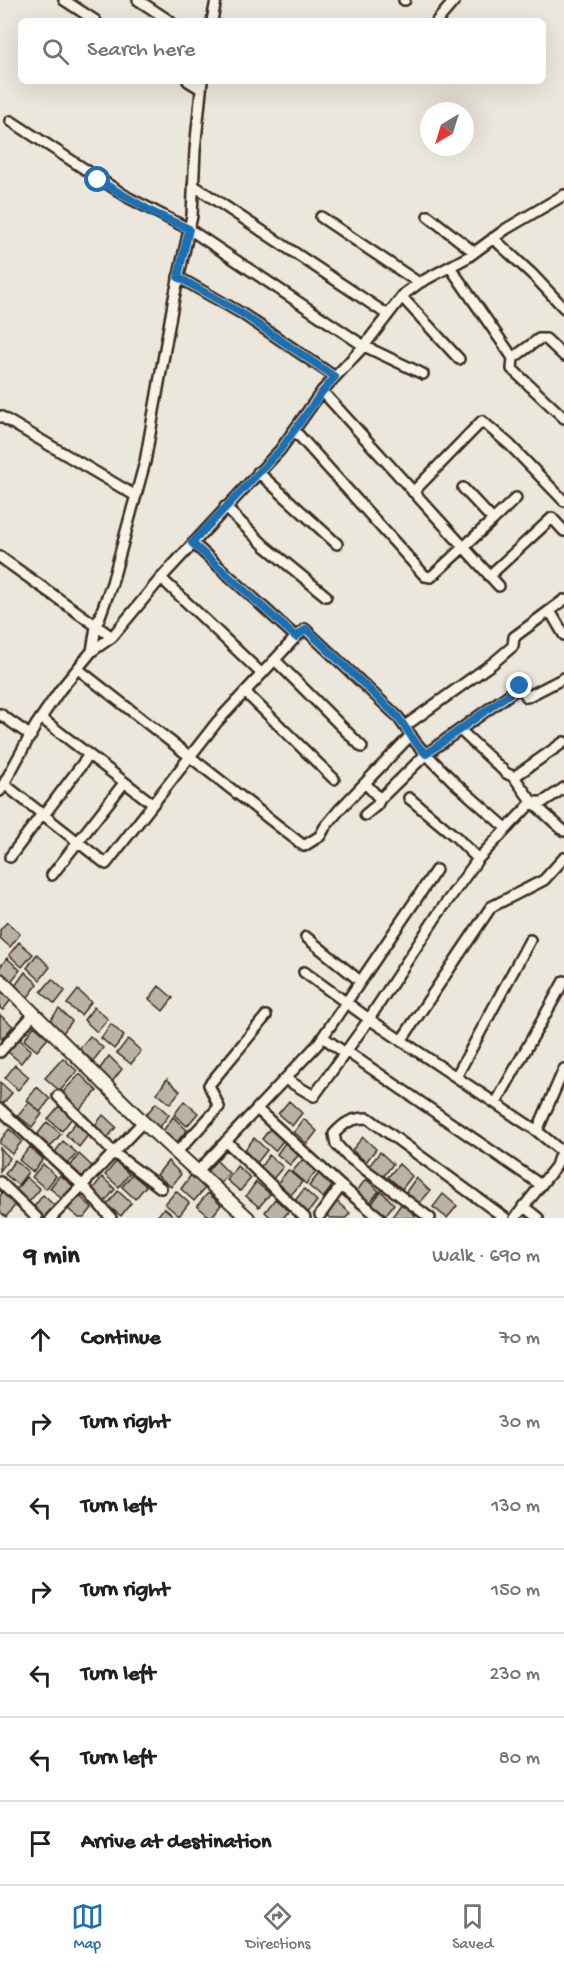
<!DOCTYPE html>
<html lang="en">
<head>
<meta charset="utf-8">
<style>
  body { margin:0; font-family:"Gochi Hand",sans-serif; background:#f6f6f6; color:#202124 }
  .compass { position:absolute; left:420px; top:102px; width:54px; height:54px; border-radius:50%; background:#fff; box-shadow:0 6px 24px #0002; rotate:218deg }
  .stop { position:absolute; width:18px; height:18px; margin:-14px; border:4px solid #1f6fb2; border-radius:50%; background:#fff }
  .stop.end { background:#1f6fb2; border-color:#fff; box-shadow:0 2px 6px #0008 }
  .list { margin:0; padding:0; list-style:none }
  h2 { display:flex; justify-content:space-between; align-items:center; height:78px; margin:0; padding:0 24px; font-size:26px }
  h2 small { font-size:20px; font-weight:400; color:#757577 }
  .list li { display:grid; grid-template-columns:39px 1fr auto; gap:18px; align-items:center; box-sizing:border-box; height:84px; padding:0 24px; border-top:2px solid #e0e0e0 }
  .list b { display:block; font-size:22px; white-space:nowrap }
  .list em { font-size:20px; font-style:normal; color:#757577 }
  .icon { flex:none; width:33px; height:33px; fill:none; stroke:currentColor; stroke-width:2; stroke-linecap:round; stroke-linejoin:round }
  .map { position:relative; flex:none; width:564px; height:1218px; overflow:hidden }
  .search { position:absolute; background:#fff; box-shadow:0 6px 24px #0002; left:18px; right:18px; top:18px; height:66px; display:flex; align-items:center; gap:15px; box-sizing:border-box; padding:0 21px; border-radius:9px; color:#757577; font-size:22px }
  .sheet { height:666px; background:#fff }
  nav { display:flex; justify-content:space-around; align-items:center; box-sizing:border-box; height:84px; border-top:2px solid #e0e0e0; background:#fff; font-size:16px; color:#757577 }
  nav a { display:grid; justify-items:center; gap:3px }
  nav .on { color:#1f6fb2 }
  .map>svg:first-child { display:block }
  .building { fill:#bab2a7; stroke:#3b2a1e; stroke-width:1.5 }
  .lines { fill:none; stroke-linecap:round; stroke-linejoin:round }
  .street-casing { stroke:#3b2a1e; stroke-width:14 }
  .secondary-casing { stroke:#3b2a1e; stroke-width:16 }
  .street { stroke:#f7f3e8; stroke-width:9 }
  .secondary { stroke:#f7f3e8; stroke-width:12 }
  .route { stroke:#1f6fb2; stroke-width:8 }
</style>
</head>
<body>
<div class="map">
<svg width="564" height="1218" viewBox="0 0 564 1218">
  <rect width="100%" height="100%" fill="#ece7dc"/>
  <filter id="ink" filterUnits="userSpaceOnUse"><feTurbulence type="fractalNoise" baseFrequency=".0167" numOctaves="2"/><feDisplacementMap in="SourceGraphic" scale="12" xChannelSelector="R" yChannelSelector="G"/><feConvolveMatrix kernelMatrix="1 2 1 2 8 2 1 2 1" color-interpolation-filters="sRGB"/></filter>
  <g filter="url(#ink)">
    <path class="building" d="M 7,922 L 20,934 L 10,947 L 0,938 L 0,930 Z
      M 19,942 L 33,954 L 22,967 L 9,955 Z
      M 37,954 L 50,967 L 40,980 L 27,968 Z
      M 7,958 L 20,970 L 10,983 L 0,974 L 0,967 Z
      M 25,972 L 38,984 L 28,997 L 15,986 Z
      M 52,979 L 65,991 L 55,1004 L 41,992 Z
      M 0,985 L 13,997 L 3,1010 L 0,1008 Z
      M 159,986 L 173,998 L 163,1011 L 149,999 Z
      M 78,990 L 91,1002 L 81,1015 L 67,1004 Z
      M 94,1007 L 108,1019 L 97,1032 L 84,1020 Z
      M 59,1009 L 72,1021 L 62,1034 L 48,1023 Z
      M 0,1015 L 13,1026 L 2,1039 L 0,1037 Z
      M 111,1024 L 124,1036 L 114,1049 L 101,1038 Z
      M 34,1026 L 48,1038 L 37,1051 L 24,1040 Z
      M 90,1036 L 103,1048 L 93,1061 L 79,1049 Z
      M 18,1038 L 31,1050 L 21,1063 L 7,1051 Z
      M 128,1039 L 141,1051 L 131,1064 L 117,1053 Z
      M 109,1056 L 122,1069 L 112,1082 L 99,1070 Z
      M 63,1058 L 77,1071 L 60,1091 L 45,1078 Z
      M 15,1065 L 29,1077 L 18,1090 L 5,1078 Z
      M 80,1074 L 97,1091 L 79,1110 L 62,1093 Z
      M 167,1079 L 180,1091 L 170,1104 L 157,1093 Z
      M 0,1082 L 12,1093 L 1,1106 L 0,1105 Z
      M 37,1087 L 50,1099 L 40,1112 L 27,1100 Z
      M 184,1101 L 198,1113 L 187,1126 L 174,1115 Z
      M 289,1101 L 302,1113 L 292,1126 L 278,1114 Z
      M 29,1102 L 42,1114 L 32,1127 L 18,1116 Z
      M 156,1103 L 169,1115 L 159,1128 L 145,1116 Z
      M 59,1106 L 72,1118 L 62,1131 L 48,1119 Z
      M 103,1115 L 116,1127 L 106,1140 L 92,1129 Z
      M 173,1117 L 187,1130 L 176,1143 L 163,1131 Z
      M 304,1119 L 317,1131 L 307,1144 L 294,1132 Z
      M 47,1122 L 61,1134 L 50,1147 L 37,1135 Z
      M 76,1122 L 89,1134 L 79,1147 L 66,1135 Z
      M 272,1126 L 285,1138 L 275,1151 L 262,1139 Z
      M 9,1129 L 22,1141 L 12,1154 L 0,1144 L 0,1141 Z
      M 363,1137 L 376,1149 L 366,1162 L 352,1150 Z
      M 254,1138 L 267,1150 L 257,1163 L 243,1152 Z
      M 287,1140 L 301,1152 L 290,1165 L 277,1154 Z
      M 63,1141 L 77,1153 L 66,1166 L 53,1155 Z
      M 30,1147 L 43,1159 L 33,1172 L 19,1160 Z
      M 0,1148 L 10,1158 L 0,1171 Z
      M 380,1152 L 393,1164 L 383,1177 L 369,1166 Z
      M 79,1154 L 92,1166 L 82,1179 L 69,1168 Z
      M 269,1155 L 283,1167 L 272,1180 L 259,1169 Z
      M 303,1159 L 316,1171 L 306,1184 L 292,1172 Z
      M 15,1160 L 28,1172 L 18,1185 L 5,1174 Z
      M 216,1160 L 229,1173 L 219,1186 L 205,1174 Z
      M 168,1161 L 181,1174 L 171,1187 L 157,1175 Z
      M 116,1162 L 129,1174 L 119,1187 L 105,1175 Z
      M 43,1164 L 56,1176 L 46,1189 L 32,1177 Z
      M 399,1164 L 412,1176 L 402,1189 L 388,1177 Z
      M 237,1166 L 251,1178 L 240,1191 L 227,1180 Z
      M 288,1170 L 302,1182 L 291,1195 L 278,1183 Z
      M 320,1172 L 333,1185 L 323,1198 L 309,1186 Z
      M 132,1174 L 146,1186 L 135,1199 L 122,1187 Z
      M 60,1175 L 74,1187 L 63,1200 L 50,1188 Z
      M 191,1175 L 205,1188 L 194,1201 L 181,1189 Z
      M 26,1177 L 40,1189 L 29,1202 L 16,1190 Z
      M 102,1177 L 115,1189 L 105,1202 L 91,1191 Z
      M 416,1178 L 430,1191 L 419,1204 L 406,1192 Z
      M 366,1179 L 379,1191 L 369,1204 L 356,1192 Z
      M 256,1182 L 270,1194 L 259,1207 L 246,1196 Z
      M 304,1189 L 317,1201 L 307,1214 L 293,1203 Z
      M 118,1191 L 131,1203 L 121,1216 L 107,1205 Z
      M 176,1191 L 189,1203 L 179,1216 L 165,1204 Z
      M 381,1191 L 394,1204 L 384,1217 L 371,1205 Z
      M 3,1192 L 16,1204 L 6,1217 L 0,1212 L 0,1196 Z
      M 208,1193 L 221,1205 L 211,1218 L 197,1206 Z
      M 443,1194 L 457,1206 L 447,1218 L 433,1207 Z
      M 43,1195 L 56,1207 L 48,1218 L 44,1218 L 33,1208 Z
      M 79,1195 L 92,1208 L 84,1218 L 79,1218 L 68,1209 Z
      M 275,1199 L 289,1211 L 283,1218 L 271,1218 L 265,1212 Z
      M 336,1201 L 350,1213 L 346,1218 L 330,1218 L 326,1215 Z
      M 402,1203 L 416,1216 L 414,1218 L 392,1217 Z
      M 164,1208 L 176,1218 L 156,1218 Z"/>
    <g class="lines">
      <defs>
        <path id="street" d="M 64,0 L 96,21
          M 138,0 L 170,21
          M 404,0 L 405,0
          M 212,21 L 216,0
          M 437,21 L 455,0
          M 188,81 L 201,89
          M 11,121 L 129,198 L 189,229 L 364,346 L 423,374
          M 193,185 L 388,315
          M 428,216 L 474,252
          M 321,217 L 419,283
          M 493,238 L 533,275 L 564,308
          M 450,267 L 513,358 L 512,369 L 564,418
          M 178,277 L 241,313 L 335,377
          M 402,297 L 459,359
          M 513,358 L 539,339 L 546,339 L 564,356
          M 322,391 L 499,586
          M 0,416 L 136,496
          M 294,430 L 425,576 L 431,577 L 493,520 L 463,488
          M 258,472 L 337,544
          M 413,492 L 482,421 L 510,445 L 564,501
          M 225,507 L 265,546 L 326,596
          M 493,520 L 516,498
          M 0,557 L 112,637 L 161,578 L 280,450 L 322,391 L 364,346 L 404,294 L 419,283 L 468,257 L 506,229 L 564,195
          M 489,576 L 552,518 L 564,531
          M 161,578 L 262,674
          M 550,611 L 564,635
          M 296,637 L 305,629 L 398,717 L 416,743 L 426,754 L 521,686 L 527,697 L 564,678
          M 92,651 L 112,637
          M 275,660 L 362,747
          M 78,669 L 304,846 L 320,836 L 325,827 L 340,809 L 411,735
          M 245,692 L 334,779
          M 0,714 L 31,736
          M 41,718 L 153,804
          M 405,726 L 493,663 L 513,646 L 514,637 L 564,600
          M 460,730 L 506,773 L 514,777 L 532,802 L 564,831
          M 514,777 L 564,742
          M 365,783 L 380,799 L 426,754 L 456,784 L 506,828
          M 4,784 L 106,864 L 217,722 L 296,637 L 193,543
          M 0,791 L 36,725 L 60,690 L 92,651 L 96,627 L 112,583 L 145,462 L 174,298 L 192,216 L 195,150 L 202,81
          M 409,798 L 456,837 L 478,859
          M 44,815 L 89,755
          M 365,815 L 377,805 L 380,799
          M 10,857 L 42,814
          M 52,875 L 124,783
          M 306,937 L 360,981
          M 304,972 L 369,1019 L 537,1131
          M 323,1037 L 345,1053
          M 401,1041 L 491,907 L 544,880 L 564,858
          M 346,1051 L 541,1185
          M 0,1052 L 34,1014
          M 456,1077 L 530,940
          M 285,1079 L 314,1096 L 365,1025 L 438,914 L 478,859 L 532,802 L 543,802 L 564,788
          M 58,1096 L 114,1153 L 161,1188
          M 496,1103 L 564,981
          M 0,1109 L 83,1186 L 111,1218
          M 257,1109 L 341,1186
          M 226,1141 L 305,1218
          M 176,1153 L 219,1107 L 209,1085 L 266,1016
          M 197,1172 L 318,1044 L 436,870
          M 0,1182 L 37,1218
          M 523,1206 L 538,1218
          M 320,1215 L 341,1186 L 380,1218
          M 51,1218 L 143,1122
          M 430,1218 L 347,1156 L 336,1144 L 334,1134 C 345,1122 352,1118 368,1118 L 505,1218
          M 515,1218 L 556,1166 L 561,1151 L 537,1131 L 564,1069"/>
        <path id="secondary" d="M 0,980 L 143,1122 L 248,1218"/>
      </defs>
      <use href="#street" class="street-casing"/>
      <use href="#secondary" class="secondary-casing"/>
      <use href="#street" class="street"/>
      <use href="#secondary" class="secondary"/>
    </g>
  </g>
  <g class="lines" filter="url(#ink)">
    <path class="route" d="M 98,180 L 154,213 L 189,229 L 178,277 L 241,313 L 335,377 L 322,392 L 280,450 L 192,543 L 296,637 L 306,629 L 398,717 L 416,743 L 426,754 L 520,686"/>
  </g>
</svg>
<svg class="compass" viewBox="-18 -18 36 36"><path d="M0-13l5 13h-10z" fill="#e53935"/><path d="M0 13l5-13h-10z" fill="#757577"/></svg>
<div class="stop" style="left:98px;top:180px"></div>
<div class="stop end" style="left:520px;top:686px"></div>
<div class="search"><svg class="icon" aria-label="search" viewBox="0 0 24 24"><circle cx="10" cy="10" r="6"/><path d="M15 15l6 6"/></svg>Search here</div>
</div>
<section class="sheet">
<h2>9 min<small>Walk · 690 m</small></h2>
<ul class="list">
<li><svg class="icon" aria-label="ahead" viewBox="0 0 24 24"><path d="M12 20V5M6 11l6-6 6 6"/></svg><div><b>Continue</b></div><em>70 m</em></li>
<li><svg class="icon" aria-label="right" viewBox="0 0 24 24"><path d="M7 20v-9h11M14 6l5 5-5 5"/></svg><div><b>Turn right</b></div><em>30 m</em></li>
<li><svg class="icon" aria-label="left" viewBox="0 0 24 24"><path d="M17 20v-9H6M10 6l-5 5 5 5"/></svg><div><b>Turn left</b></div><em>130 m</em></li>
<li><svg class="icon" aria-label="right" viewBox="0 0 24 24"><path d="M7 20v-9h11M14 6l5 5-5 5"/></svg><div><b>Turn right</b></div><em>150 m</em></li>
<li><svg class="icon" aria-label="left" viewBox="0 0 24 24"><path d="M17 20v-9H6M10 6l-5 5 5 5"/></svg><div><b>Turn left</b></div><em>230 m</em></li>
<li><svg class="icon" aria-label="left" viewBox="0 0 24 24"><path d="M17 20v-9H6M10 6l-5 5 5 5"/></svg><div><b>Turn left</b></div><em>80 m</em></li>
<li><svg class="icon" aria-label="arrive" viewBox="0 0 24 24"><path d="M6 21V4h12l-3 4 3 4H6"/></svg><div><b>Arrive at destination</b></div></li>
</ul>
</section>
<nav>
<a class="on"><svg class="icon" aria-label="map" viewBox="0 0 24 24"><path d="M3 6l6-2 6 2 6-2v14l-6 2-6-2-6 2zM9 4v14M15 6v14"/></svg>Map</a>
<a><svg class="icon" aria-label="directions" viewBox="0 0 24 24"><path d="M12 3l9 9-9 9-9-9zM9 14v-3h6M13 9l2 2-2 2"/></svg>Directions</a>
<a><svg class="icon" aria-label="saved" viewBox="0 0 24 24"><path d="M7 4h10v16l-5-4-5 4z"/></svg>Saved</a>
</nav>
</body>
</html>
